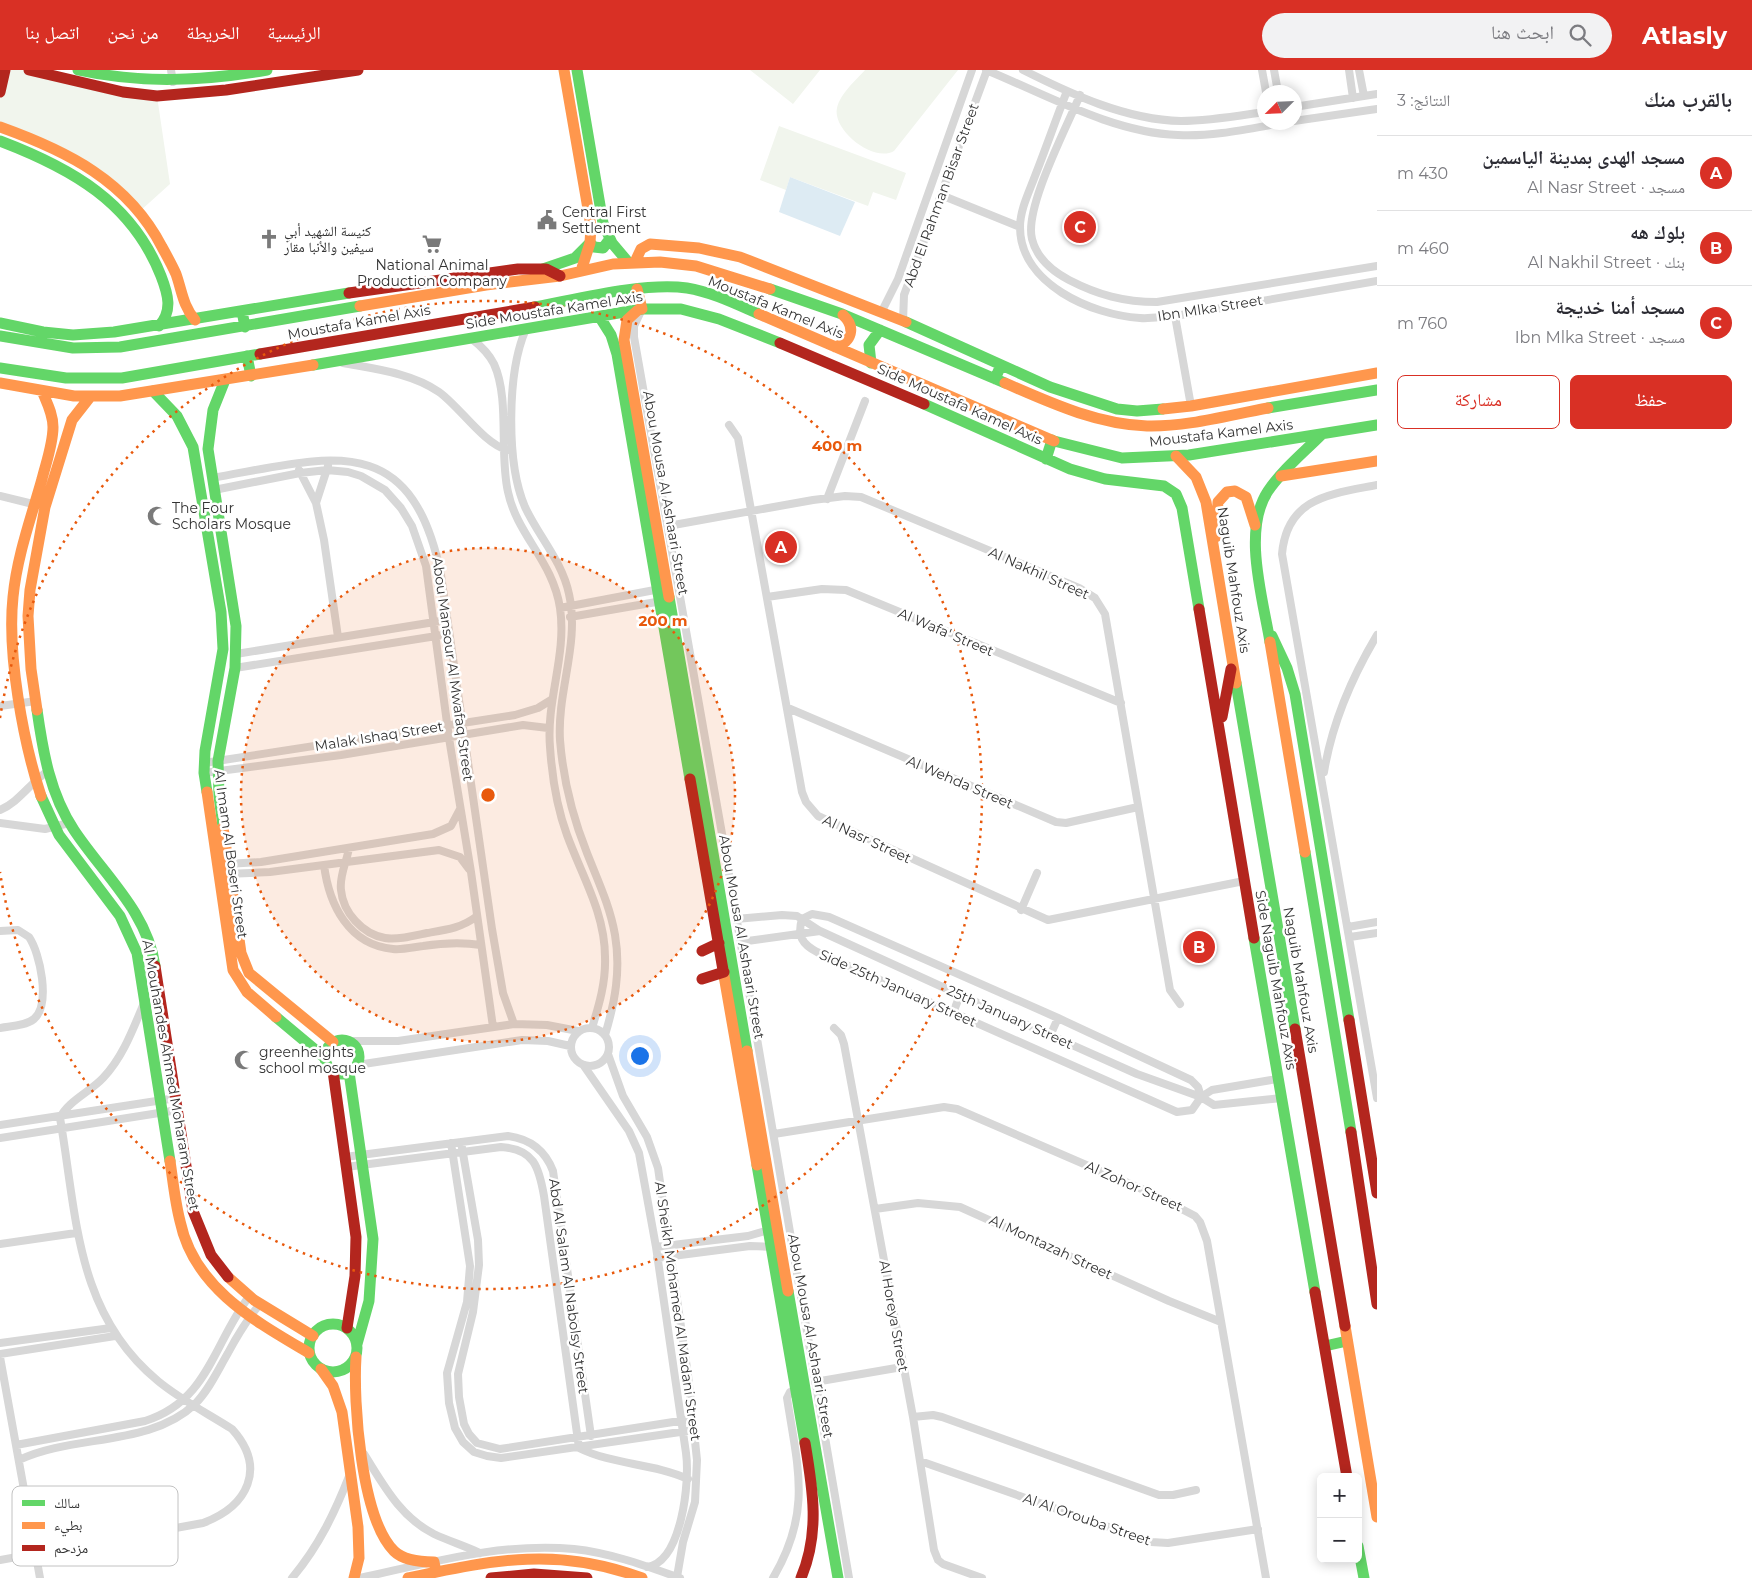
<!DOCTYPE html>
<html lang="ar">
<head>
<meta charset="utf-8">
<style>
  body { margin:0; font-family:Montserrat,"Noto Naskh Arabic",sans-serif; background:#f2f2f3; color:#2b2b33; direction:rtl }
  .controls { position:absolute; right:15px; bottom:15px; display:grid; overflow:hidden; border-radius:8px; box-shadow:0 2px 12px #0003 }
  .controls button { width:45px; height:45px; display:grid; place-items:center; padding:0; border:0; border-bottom:1px solid #e1e1e2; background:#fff; color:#2b2b33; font:25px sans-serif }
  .compass { position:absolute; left:1257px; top:15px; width:45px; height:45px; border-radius:50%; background:#fff; box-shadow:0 2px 12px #0003; rotate:246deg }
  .you { position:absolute; left:639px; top:985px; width:18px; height:18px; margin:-12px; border:4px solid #fff; border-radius:50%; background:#1a73e8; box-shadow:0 0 0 8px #1a73e833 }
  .badge { display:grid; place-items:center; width:32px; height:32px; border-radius:50%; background:#d93025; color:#fff; font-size:16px; font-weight:700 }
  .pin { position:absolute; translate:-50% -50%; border:2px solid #fff; box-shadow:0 1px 5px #0006 }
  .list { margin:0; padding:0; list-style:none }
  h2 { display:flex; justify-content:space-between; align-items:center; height:65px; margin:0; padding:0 20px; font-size:21px }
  h2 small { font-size:16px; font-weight:400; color:#7c7c81 }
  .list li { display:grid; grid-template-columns:32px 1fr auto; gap:15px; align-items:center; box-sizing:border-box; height:75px; padding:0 20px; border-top:1px solid #e1e1e2 }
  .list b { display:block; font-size:19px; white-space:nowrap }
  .list p { margin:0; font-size:16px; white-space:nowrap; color:#7c7c81 }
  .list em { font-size:16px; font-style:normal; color:#7c7c81 }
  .actions { display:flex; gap:10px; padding:15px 20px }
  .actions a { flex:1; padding:11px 0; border:1px solid #d93025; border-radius:8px; text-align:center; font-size:18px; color:#d93025 }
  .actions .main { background:#d93025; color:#fff }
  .icon { flex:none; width:28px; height:28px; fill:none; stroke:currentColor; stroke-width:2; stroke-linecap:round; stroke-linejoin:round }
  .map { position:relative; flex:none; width:1377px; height:1508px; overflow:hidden; direction:ltr }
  header { display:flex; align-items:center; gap:30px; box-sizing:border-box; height:70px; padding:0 25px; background:#d93025; color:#fff }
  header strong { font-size:24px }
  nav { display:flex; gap:28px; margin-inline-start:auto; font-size:18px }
  .search { width:350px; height:45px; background:#f2f2f3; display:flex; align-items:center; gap:12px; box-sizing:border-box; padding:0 18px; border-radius:28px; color:#7c7c81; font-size:19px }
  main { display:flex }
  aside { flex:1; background:#fff }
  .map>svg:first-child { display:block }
  .green { fill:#f1f5ed }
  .water { fill:#ddebf3 }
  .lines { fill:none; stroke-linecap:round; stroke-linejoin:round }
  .street { stroke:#d7d7d7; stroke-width:8 }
  .fast { stroke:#63d668; stroke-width:11 }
  .slow { stroke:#ff974d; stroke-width:11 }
  .jam { stroke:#b3261e; stroke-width:11 }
  .ring { fill:none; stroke:#e8590c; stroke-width:2.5; stroke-dasharray:2.5 5 }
  .labels { text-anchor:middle; stroke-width:5; stroke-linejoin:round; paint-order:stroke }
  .street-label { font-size:14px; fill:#333; stroke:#fff }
  .poi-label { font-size:14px; fill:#333; stroke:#fff; text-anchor:start }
  .key { fill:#fff; stroke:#c2c2c2; stroke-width:1 }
  .key-label { font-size:14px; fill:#333 }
  .centre { fill:#e8590c; stroke:#fff; stroke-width:2.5 }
  .ring-label { font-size:15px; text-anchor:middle; font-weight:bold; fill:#e8590c; stroke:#fff; stroke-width:5; stroke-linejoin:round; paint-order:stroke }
</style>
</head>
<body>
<header>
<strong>Atlasly</strong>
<div class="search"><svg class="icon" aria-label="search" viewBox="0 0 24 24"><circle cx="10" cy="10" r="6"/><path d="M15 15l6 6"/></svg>ابحث هنا</div>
<nav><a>الرئيسية</a><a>الخريطة</a><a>من نحن</a><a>اتصل بنا</a></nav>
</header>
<main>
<aside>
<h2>بالقرب منك<small>النتائج: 3</small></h2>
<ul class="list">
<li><span class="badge">A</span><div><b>مسجد الهدى بمدينة الياسمين</b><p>مسجد · Al Nasr Street</p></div><em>430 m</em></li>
<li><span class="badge">B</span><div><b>بلوك هه</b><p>بنك · Al Nakhil Street</p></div><em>460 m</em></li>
<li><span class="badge">C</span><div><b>مسجد أمنا خديجة</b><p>مسجد · Ibn Mlka Street</p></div><em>760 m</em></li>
</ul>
<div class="actions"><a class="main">حفظ</a><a>مشاركة</a></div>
</aside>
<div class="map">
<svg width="1377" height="1508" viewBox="0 0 1377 1508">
  <rect width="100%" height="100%" fill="#fff"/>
  <path class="green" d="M 5,0 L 29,0 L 157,26 L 170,114 L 139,142 L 107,109 L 0,57 L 0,22 Z
    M 750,0 L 820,0 L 793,34 Z
    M 865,0 L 958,0 L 894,81 C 873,93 832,60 837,38 C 840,24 856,10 865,0 Z
    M 779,56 L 906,103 L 896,130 L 873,122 L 868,136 L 790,107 L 786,120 L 760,110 Z"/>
  <path class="water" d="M 790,107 L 855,132 L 840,166 L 779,142 Z"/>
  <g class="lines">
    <path class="street" d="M 171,0 L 173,12
      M 986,0 C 1045,24 1113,63 1178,65 C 1214,67 1252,58 1288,52
      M 1023,0 C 1071,24 1126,50 1181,51 C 1209,51 1237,46 1264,42
      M 1262,0 L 1266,22
      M 1274,0 L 1278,22
      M 1349,0 L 1353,28
      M 1359,0 L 1364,26
      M 1067,21 C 1056,49 1046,78 1035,106 C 1029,122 1020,140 1020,157 C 1020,214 1092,245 1140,248 C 1152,249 1164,246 1175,246 L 1377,211
      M 1080,25 C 1067,57 1024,138 1032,169 C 1037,189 1052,201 1069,210 C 1098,225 1124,232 1157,232 L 1377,196
      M 1294,37 L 1377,24
      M 1294,51 L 1377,39
      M 941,125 L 1020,157
      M 642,239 L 634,256 L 634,267 L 724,775 L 849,1508
      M 882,241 L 898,209 L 972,0
      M 1175,246 L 1191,336
      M 903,251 L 904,225 L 987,0
      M 526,259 C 507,302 506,393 525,437 C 539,467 562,491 569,524 C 580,573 557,621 560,670 C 563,708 573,748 587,783 C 598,811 610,836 615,865 C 621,900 615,932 605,965
      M 472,269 C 481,276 489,284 494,294 C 510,329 499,384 508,422 C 517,465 553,491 560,538 C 567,585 546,630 550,677 C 552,706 557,738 567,765 C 582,806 605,843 605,887 C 606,912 599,935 592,958
      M 343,293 C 375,299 412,303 439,322 C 460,337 483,373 507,380
      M 729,355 L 738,368 L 802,722 L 806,732 L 818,746 L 1048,850 L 1244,811
      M 299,400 L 316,433 L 324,470 L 338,567
      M 212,408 C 327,388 411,356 441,505 L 492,859 L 503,923 L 514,954
      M 1377,415 C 1331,424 1287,427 1282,484 L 1377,1028
      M 214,420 L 300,403 L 327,400 L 348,402 L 361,406 L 385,420 L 401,438 L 412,456 L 426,496 L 449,668 L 471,802 L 493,957
      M 0,426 L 37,435
      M 827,429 L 865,331
      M 316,433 L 328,396
      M 668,456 L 813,430 L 845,426 L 861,427 L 1079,518 L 1095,528 L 1105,544 L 1170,920 L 1180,934
      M 767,527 L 822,519 L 846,520 L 1121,633
      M 560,538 L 660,519
      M 570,547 L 662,531
      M 236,584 L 447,550
      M 235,598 L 449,564
      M 0,636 L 36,631
      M 788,638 L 1056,752 L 1066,753 L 1138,737
      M 204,693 L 515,645 L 538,638 L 551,630
      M 1324,702 C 1332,653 1352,607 1377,565
      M 204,703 L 341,685 L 523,655 L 548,658
      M 0,740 C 19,732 30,713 48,701
      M 0,753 L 45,759 L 69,753
      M 349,778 C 347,791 339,806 341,820 C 343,842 362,864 385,868 C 398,870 413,866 427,863 C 445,860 462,858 477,846
      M 226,794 L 261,792 L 433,764 L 451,756 L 460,739
      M 324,795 C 329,835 349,875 393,879 C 403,880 414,877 423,876 C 443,873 461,872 481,875
      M 226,804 L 270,802 L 439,780 L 460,787 L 469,799
      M 1021,840 L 1037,803
      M 736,849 L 782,845 L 797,846 L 820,861 L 960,925 L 1137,1004 L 1201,1027 L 1214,1035 L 1281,1028
      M 1348,857 L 1377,852
      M 0,861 L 18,860 L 29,867 C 40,883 51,934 34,949 C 25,956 11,956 0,958
      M 1350,867 L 1377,863
      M 740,872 L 820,861
      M 953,943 L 960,925
      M571 977a19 19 0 1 1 38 0a19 19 0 1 1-38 0Z
      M 834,958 L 841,965 L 844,974 L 913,1347 L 934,1480 L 938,1490 L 943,1494 L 982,1508
      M 1050,966 L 1058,948
      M 349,971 L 398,971 L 514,954 L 547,955 L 578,961
      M 608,984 L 623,1026 L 647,1067 L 658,1098 L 688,1305 L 697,1390 L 695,1432 L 683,1472 L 677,1507
      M 357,995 L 522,970 L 548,971 L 570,976
      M 584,996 L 629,1061 L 639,1083 L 656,1177 L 686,1383 C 690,1411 682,1492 647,1497
      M 1201,1027 L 1198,1017 L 1191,1010 L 1058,948 L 829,847 L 812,844 L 802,849 C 797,866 802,874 817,882 L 1177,1042 L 1192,1040 L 1201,1027 L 1212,1020 L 1277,1009
      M 0,1055 L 176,1028
      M 774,1064 L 944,1037 L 957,1039 L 1151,1123 L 1195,1146 L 1200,1152 L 1207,1171 L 1266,1508
      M 0,1068 L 178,1040
      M 461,1072 L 478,1170 L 479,1195 L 473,1242 L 458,1304 L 459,1327 L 464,1354 L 469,1364 L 477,1373 L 500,1379 L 686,1350
      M 451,1073 L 470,1196 L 467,1232 L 447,1303 L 449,1333 L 455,1358 L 463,1372 L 474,1382 L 487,1386 L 501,1388 L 694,1360
      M 345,1087 L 508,1066 C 530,1069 545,1080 553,1101 L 591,1366
      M 346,1097 L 501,1077 C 534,1079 539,1097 544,1126 L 579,1378 C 613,1395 653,1393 688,1409
      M 875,1139 L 918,1133 L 960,1137 L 1169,1231 L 1221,1252
      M 0,1174 L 76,1163
      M 656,1177 L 748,1166 L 772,1159
      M 657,1188 L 750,1176 L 774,1177
      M 0,1273 L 111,1258
      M 0,1284 L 115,1266
      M 0,1287 L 40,1508
      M 815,1312 L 902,1297
      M 913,1347 L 933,1345 L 942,1347 L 1159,1425 L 1173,1425 L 1196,1420
      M 16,1375 L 145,1351 C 208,1331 213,1275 248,1228
      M 364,1384 C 383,1414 400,1447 434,1464 C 449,1471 465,1476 480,1483
      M 19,1390 C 73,1364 150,1377 195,1334 C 209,1320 218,1300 228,1283 C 237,1266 247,1250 259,1235
      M 920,1391 L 1151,1472 L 1168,1473 L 1258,1459
      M 0,1490 L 203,1453 C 248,1436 267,1398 232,1359 C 207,1343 181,1330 158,1311 C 75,1243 77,1145 60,1048 C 68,1031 90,1022 103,1008 C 123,987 133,959 144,933
      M 292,1508 C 319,1476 335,1442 350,1404
      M 360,1508 C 430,1493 502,1472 574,1479 C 611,1483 646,1496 680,1508
      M 773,1508 C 812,1442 798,1399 787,1328 L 790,1322 L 796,1319"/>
    <path class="fast" d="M 78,0 C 142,14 203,11 267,0
      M 577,0 L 603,153 L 612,173 L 628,192
      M 0,71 C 71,98 132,132 161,206 C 168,224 173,241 159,256
      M 543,199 L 575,188 L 590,173 L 594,177 L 603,178 L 610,169
      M 770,219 L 842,244 L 1005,313
      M 535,237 C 578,229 644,212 687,218 C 712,222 736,234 759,244
      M 242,241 L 245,257
      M 599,246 L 611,265 L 617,284 L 690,709
      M 906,252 L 1050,317 L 1117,339 L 1137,341 L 1163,339
      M 0,253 L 43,262 L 73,265 L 114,262 L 349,223
      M 0,266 L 73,278 L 120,277 L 360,236
      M 247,286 L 251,306
      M 871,293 L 869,275 L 880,260
      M 313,295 L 642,239 L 681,239 L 719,249 L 780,273
      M 0,298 L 66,308 L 122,308 L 260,284
      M 995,309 L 1001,295
      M 153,321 L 177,346 L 193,377 L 221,542 L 223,579 L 205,681 L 204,703 L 207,722
      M 924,334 L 1070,399 L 1105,409 L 1164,416 L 1176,424 L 1182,438 L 1199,539
      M 1268,338 L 1377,320
      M 1054,371 L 1122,388 L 1189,385 L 1377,355
      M 1046,389 L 1052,370
      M 669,527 L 747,981
      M 1272,566 L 1287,598 L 1295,624 L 1349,950
      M 1270,572 C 1263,529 1242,460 1268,421 C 1282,400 1303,383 1321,365
      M 1236,613 L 1295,959
      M 37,640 C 43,682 50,724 74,760 C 103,804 147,841 155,896
      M 41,726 L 59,765 L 120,846 L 137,883 L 170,1091
      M 223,757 L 219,726 L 218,691 L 235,598 L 236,556 L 208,379 L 213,340 L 225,310
      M 1305,782 L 1351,1062
      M 1254,868 L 1315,1222
      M 276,947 L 325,988
      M325 987a17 17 0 1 1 34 0a17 17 0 1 1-34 0Z
      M 349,1002 L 373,1169 L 369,1231 L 357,1274
      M 757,1095 L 805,1373
      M 788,1221 L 838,1508
      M309 1278a24 24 0 1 1 48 0a24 24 0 1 1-48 0Z
      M 1325,1276 L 1347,1271
      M 1358,1476 L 1364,1508"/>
    <path class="slow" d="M 564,0 L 591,156 L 590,173 L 581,201
      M 0,57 C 67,81 128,111 162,177 C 167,186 172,195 176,204 C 182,221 183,236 195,250
      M 635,192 L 641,179 L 650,174 L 699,178 L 740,187 L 906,252
      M 637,219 L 642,239
      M 360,236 L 486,215 L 560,206 L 613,194 L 660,192 L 696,196 L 770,219
      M 638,240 L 627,250 L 624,270 L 669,527
      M 759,244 L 1054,371
      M 835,277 C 852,272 856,257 843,245
      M 0,313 L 74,326 L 120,326 L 313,295
      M 1005,313 C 1051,333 1096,354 1147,356 C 1187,357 1229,345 1268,338
      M 1163,339 L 1191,336 L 1377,303
      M 1176,386 L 1196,407 L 1206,432 L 1236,613
      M 1281,406 L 1377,391
      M 1216,467 L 1218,432 L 1227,422 L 1235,421 L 1246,427 L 1255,455
      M 1270,572 L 1305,782
      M 37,640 L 31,599 L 28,546 L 30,520 L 45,437 L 72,350 L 90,327
      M 207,722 L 233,900 L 247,922 L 276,947
      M 41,726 C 23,671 7,584 13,527 C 17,486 31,448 42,409 C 46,393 53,374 53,357 C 53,344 47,333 42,321
      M 223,757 L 241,883 L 249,903 L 333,972
      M 723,900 L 757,1095
      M 747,981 L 788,1221
      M 170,1091 C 173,1111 175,1132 180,1151 C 194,1218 255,1251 309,1283
      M 228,1207 L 254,1230 L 313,1266
      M 1345,1256 L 1377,1447
      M 356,1287 C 353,1332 361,1448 394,1481 C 404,1491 421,1492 434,1492 L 436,1502
      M 321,1299 L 333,1316 L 342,1342 L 358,1457 L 359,1488 L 354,1508
      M 408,1508 C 494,1490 557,1476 642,1508"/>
    <path class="jam" d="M 29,0 L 123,22 L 157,26 L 226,20 L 358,0
      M 0,22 L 5,0
      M 349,223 L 518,199 L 546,199 L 560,206
      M 780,273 L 924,334
      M 260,284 L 535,237
      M 1199,539 L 1254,868
      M 1222,647 L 1231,599
      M 690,709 L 723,900
      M 702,881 L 719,873
      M 155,896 L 193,1141 L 211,1185 L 228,1207
      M 702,909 L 724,902
      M 1349,950 L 1377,1123
      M 1295,959 L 1345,1256
      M 333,1001 L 356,1167 L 355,1206 L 347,1258
      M 1351,1062 L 1377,1234
      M 1315,1222 L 1347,1407
      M 491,1508 L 534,1504 L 587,1508
      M 801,1508 C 820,1463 813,1420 805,1373"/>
  </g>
  <circle cx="488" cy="725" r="247" fill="#e8590c" fill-opacity=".12"/>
  <g class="ring">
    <circle cx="488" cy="725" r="247"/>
    <path d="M0 648A494 494 0 1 1 0 802"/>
  </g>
  <defs>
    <symbol id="civic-bare" viewBox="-9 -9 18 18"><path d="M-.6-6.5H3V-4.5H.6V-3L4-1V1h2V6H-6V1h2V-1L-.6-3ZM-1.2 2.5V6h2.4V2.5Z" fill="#7a7a7a" stroke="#fff" stroke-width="2.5" paint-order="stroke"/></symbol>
    <symbol id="church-bare" viewBox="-9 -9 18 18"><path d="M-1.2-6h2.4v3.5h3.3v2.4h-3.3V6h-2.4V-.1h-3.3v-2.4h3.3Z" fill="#7a7a7a" stroke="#fff" stroke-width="2.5" paint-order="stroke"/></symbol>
    <symbol id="supermarket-bare" viewBox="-9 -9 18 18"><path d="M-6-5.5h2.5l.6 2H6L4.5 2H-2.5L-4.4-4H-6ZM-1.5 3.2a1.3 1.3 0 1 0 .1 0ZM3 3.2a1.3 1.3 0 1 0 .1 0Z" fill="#7a7a7a" stroke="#fff" stroke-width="2.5" paint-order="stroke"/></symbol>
    <symbol id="mosque-bare" viewBox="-9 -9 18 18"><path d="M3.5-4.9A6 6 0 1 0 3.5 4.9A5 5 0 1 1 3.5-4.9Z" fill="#7a7a7a" stroke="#fff" stroke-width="2.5" paint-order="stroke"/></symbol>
  </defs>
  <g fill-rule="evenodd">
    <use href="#civic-bare" x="533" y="136" width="28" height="28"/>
    <use href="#church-bare" x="255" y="155" width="28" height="28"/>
    <use href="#supermarket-bare" x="418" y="160" width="28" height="28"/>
    <use href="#mosque-bare" x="143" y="432" width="28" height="28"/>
    <use href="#mosque-bare" x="230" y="976" width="28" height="28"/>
  </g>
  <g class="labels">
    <g class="street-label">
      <text transform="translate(941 125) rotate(-70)" y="5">Abd El Rahman Bisar Street</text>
      <text transform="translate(776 237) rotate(22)" y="5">Moustafa Kamel Axis</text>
      <text transform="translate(1210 238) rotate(-9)" y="5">Ibn Mlka Street</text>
      <text transform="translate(554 240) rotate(-9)" y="5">Side Moustafa Kamel Axis</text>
      <text transform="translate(359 252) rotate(-10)" y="5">Moustafa Kamel Axis</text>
      <text transform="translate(960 334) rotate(24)" y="5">Side Moustafa Kamel Axis</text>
      <text transform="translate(1221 363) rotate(-7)" y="5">Moustafa Kamel Axis</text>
      <text transform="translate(666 423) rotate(80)" y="5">Abou Mousa Al Ashaari Street</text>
      <text transform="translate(1039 503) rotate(24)" y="5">Al Nakhil Street</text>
      <text transform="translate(1234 510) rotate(81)" y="5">Naguib Mahfouz Axis</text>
      <text transform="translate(946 562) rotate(23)" y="5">Al Wafa' Street</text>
      <text transform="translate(453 599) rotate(82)" y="5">Abou Mansour Al Mwafaq Street</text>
      <text transform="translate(379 666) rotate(-9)" y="5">Malak Ishaq Street</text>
      <text transform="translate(960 712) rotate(23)" y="5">Al Wehda Street</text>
      <text transform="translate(867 769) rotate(25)" y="5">Al Nasr Street</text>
      <text transform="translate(231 784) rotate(82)" y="5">Al Imam Al Boseri Street</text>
      <text transform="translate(742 867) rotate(80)" y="5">Abou Mousa Al Ashaari Street</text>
      <text transform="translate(1276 910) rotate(80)" y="5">Side Naguib Mahfouz Axis</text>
      <text transform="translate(1301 910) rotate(80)" y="5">Naguib Mahfouz Axis</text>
      <text transform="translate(898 918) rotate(24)" y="5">Side 25th January Street</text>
      <text transform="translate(1010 947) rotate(24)" y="5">25th January Street</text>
      <text transform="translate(171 1005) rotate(80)" y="5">Al Mouhandes Ahmed Moharam Street</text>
      <text transform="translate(1134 1116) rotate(24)" y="5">Al Zohor Street</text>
      <text transform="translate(1051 1177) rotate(25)" y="5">Al Montazah Street</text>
      <text transform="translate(569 1216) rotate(82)" y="5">Abd Al Salam Al Nabolsy Street</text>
      <text transform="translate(678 1241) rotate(82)" y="5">Al Sheikh Mohamed Al Madani Street</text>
      <text transform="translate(894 1246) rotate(80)" y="5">Al Horeya Street</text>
      <text transform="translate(811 1266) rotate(80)" y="5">Abou Mousa Al Ashaari Street</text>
      <text transform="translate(1087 1449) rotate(19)" y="5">Al Al Orouba Street</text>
    </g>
    <g class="poi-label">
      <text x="562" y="147">Central First<tspan x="562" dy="16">Settlement</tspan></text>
      <text x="284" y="166">كنيسة الشهيد أبي<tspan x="284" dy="16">سيفين والأنبا مقار</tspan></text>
      <text x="432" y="200" text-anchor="middle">National Animal<tspan x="432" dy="16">Production Company</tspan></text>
      <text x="172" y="443">The Four<tspan x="172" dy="16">Scholars Mosque</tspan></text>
      <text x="259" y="987">greenheights<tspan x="259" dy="16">school mosque</tspan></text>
    </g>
  </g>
  <rect x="12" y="1416" width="166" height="80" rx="8" class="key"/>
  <rect x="22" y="1430" width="23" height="6" fill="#63d668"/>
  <rect x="22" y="1452" width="23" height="7" fill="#ff974d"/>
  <rect x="22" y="1475" width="23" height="6" fill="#b3261e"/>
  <g class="key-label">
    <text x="54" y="1438">سالك</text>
    <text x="54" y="1460">بطيء</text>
    <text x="54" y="1483">مزدحم</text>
  </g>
  <circle cx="488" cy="725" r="8" class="centre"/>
  <g class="ring-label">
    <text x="837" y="381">400 m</text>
    <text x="663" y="556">200 m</text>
  </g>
</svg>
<div class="controls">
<button>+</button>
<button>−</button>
</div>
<svg class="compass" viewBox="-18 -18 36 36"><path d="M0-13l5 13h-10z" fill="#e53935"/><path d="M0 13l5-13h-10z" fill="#7c7c81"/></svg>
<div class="you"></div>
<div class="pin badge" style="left:781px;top:477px">A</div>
<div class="pin badge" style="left:1199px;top:877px">B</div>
<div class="pin badge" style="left:1080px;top:157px">C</div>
</div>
</main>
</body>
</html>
